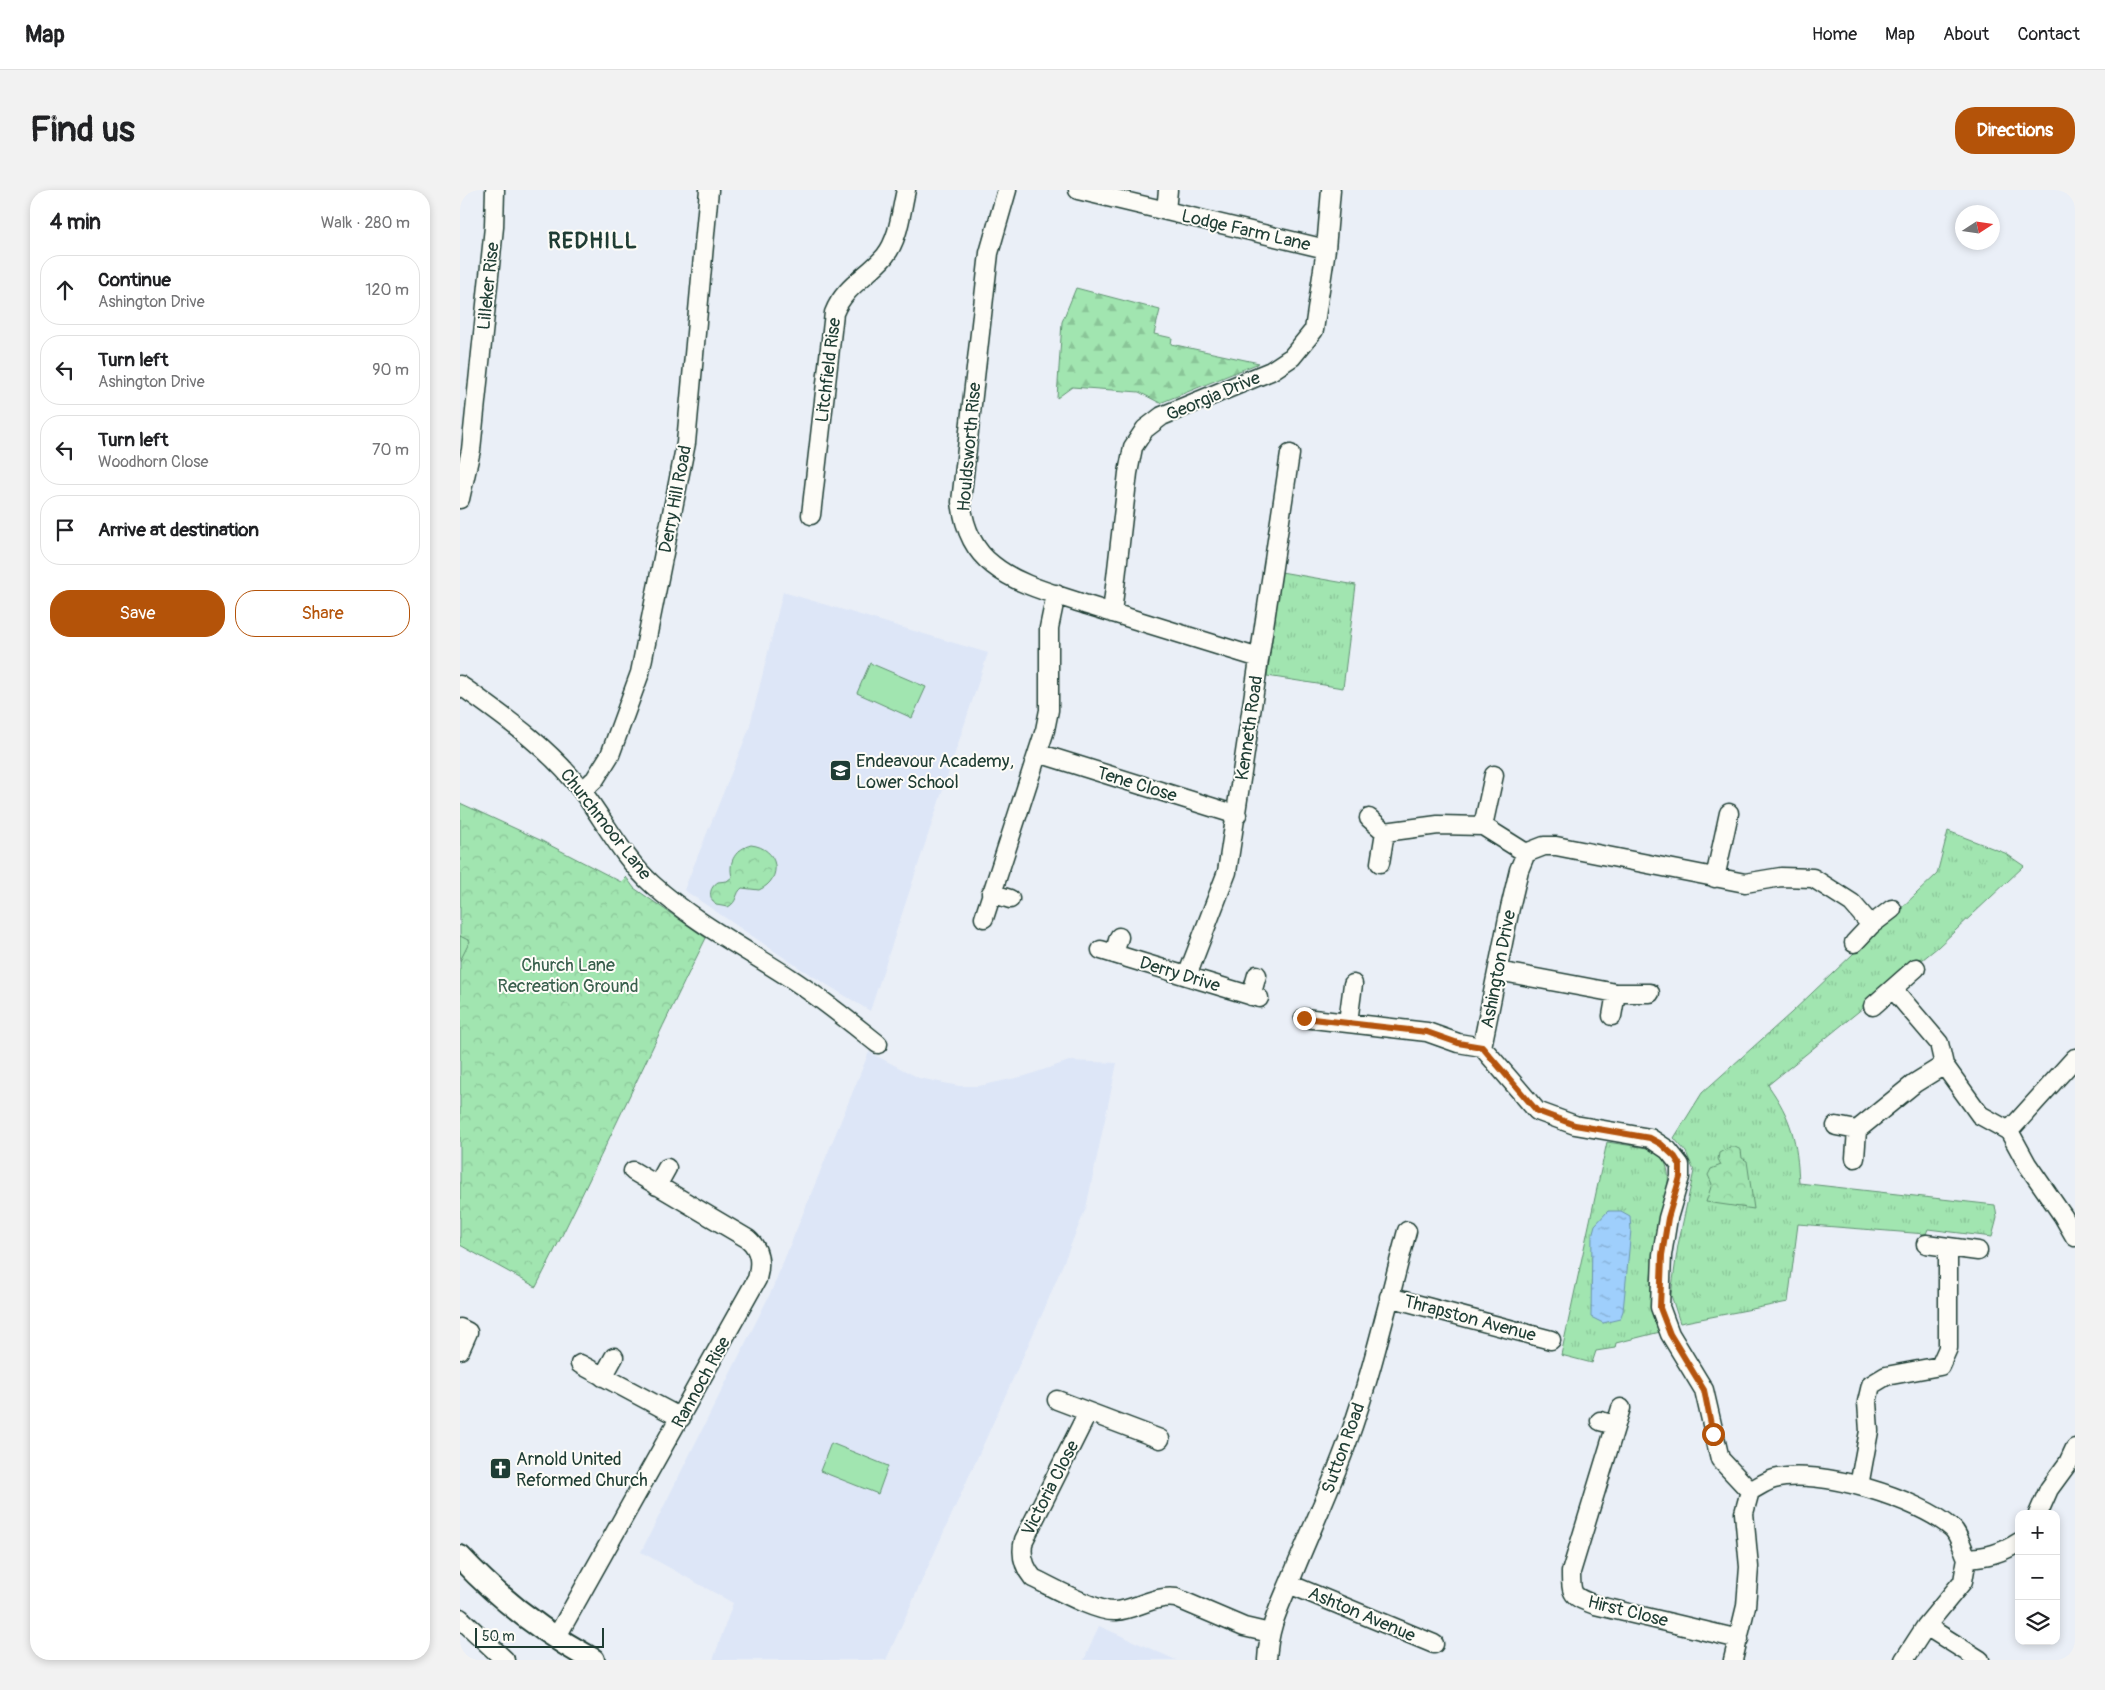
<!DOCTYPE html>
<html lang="en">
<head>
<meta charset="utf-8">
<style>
  body { margin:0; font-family:Pangolin,sans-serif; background:#f2f2f2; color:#202124 }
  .controls { position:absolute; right:15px; bottom:15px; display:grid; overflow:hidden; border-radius:10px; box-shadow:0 2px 8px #0003 }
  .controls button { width:45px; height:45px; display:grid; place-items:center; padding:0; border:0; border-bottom:1px solid #e0e0e0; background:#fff; color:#202124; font:25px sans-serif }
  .compass { position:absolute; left:1495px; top:15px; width:45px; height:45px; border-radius:50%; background:#fff; box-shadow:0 2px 8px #0003; rotate:78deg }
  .scale { position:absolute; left:15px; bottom:12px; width:129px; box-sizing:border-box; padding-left:5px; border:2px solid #1f3d34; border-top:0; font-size:14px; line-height:18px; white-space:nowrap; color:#1f3d34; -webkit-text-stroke:4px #fdfcf7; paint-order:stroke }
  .stop { position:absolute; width:15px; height:15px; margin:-11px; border:4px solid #b45309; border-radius:50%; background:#fff }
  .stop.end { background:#b45309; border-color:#fff; box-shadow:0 1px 5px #0008 }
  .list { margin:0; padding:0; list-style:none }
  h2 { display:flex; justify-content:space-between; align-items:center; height:65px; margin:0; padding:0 20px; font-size:21px }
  h2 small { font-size:16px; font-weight:400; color:#757577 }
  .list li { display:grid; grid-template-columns:32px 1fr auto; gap:15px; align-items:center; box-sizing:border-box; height:70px; margin:0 10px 10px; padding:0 10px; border:1px solid #e0e0e0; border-radius:20px }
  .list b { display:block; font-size:19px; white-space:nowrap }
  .list p { margin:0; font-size:16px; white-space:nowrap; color:#757577 }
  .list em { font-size:16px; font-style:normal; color:#757577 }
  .actions { display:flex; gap:10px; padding:15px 20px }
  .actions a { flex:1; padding:11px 0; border:1px solid #b45309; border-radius:20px; text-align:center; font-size:18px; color:#b45309 }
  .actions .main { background:#b45309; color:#fff }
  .icon { flex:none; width:28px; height:28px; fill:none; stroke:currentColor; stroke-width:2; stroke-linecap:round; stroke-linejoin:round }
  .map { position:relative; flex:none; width:1615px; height:1470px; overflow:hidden; border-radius:20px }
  header { display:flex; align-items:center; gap:30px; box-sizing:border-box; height:70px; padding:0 25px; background:#fff; border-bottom:1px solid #e0e0e0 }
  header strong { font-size:24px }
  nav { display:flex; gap:28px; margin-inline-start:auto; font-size:18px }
  .intro { display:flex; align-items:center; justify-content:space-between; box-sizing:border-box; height:120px; padding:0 30px }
  h1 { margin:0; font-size:35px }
  .button { padding:12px 22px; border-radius:20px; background:#b45309; color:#fff; font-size:18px; font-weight:700 }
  main { display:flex; gap:30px; padding:0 30px }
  aside { flex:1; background:#fff; border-radius:20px; box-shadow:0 2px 8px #0003 }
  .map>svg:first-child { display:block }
  .built { fill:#dde6f7 }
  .grass { fill:url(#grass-tufts); stroke:#609172 }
  .forest { fill:url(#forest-firs); stroke:#609172 }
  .park { fill:url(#park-crowns); stroke:#609172 }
  .garden { fill:#a1e5b0; stroke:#609172 }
  .water { fill:url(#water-ripples); stroke:#6c95ac }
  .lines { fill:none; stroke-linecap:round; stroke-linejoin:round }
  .minor-casing { stroke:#1f3d34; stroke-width:21 }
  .tertiary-casing { stroke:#1f3d34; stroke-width:26 }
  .minor { stroke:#fdfcf7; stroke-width:18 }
  .tertiary { stroke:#fdfcf7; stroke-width:22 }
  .route { stroke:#b45309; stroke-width:6 }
  .labels { text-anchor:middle; stroke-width:4; stroke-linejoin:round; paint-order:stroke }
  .street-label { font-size:18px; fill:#1f3d34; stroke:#fdfcf7 }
  .poi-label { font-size:18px; fill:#1f3d34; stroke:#fdfcf7; text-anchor:start }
  .park-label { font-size:18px; fill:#395f4d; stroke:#fdfcf7 }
  .district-label { font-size:22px; font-weight:bold; letter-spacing:1px; fill:#1f3d34; stroke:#fdfcf7 }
</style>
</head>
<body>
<header>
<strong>Map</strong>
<nav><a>Home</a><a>Map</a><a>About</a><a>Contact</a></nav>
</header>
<div class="intro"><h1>Find us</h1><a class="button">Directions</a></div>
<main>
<aside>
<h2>4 min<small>Walk · 280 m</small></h2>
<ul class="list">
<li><svg class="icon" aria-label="ahead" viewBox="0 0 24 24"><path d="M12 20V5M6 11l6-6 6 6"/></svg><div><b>Continue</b><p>Ashington Drive</p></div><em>120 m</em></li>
<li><svg class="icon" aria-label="left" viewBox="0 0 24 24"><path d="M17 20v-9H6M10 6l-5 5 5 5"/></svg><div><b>Turn left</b><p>Ashington Drive</p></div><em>90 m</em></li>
<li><svg class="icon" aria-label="left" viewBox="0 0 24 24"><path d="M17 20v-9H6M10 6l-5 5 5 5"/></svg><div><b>Turn left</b><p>Woodhorn Close</p></div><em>70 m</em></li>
<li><svg class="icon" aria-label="arrive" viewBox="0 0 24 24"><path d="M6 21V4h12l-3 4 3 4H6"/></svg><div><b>Arrive at destination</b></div></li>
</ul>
<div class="actions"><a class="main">Save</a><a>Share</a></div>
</aside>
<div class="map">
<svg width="1615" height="1470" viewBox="0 0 1615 1470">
  <defs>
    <pattern id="grass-tufts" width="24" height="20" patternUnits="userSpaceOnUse" patternTransform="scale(1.25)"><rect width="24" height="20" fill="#a1e5b0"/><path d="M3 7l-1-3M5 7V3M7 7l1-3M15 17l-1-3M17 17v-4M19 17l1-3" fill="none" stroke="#8ac598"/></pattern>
    <pattern id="forest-firs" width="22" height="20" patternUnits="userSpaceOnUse" patternTransform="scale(1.25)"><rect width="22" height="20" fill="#a1e5b0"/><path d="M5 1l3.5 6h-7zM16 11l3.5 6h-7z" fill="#8ac598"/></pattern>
    <pattern id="park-crowns" width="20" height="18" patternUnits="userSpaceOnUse" patternTransform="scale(1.25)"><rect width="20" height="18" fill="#a1e5b0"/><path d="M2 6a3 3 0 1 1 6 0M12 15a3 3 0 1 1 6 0" fill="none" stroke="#8ac598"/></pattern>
    <pattern id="water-ripples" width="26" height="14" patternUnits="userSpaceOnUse" patternTransform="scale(1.25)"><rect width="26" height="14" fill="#9fcffc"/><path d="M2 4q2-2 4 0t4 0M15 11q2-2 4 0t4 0" fill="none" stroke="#81a9cd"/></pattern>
  </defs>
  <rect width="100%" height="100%" fill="#eaeff7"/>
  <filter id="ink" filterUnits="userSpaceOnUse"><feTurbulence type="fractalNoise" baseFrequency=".02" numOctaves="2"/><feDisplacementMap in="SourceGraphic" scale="10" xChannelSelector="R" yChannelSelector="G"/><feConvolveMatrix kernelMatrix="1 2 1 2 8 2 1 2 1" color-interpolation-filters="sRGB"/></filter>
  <g filter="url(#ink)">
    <path class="built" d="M 323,402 L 528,463 L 410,821 L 338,777 L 224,700 L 289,539 Z
      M 409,862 L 459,888 L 499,896 L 519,896 L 565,886 L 609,871 L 657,873 L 626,1018 L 584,1120 L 426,1470 L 253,1470 L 273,1413 L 181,1362 L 311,1102 Z
      M 639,1436 L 716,1470 L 624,1470 Z"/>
    <path class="grass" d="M 821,382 L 896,395 L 883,498 L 807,486 Z
      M 1488,641 L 1545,663 L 1564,676 L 1478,757 L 1308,895 C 1332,929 1337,951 1339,993 L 1535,1015 L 1537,1028 L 1532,1047 L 1468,1039 L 1466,1044 L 1338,1034 L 1328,1112 L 1220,1133 L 1211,1105 L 1218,1055 L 1234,981 L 1226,962 L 1214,948 L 1242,903 L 1331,823 L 1477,684 Z
      M 1147,952 L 1194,959 C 1199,965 1205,970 1207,978 C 1214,998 1190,1065 1191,1093 C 1191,1110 1195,1126 1200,1142 L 1156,1153 L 1155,1158 L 1136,1161 L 1132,1173 L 1101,1165 Z"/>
    <path class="forest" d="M 616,98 L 700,120 L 694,144 L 712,148 L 711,154 L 799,173 L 700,213 L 679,202 L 612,197 L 597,208 L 602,132 Z"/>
    <path class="park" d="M 0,613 L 80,650 L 161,692 L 166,687 L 174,698 L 246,748 C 188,864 135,982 76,1097 L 0,1055 Z
      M 291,655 C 319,658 324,689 299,700 L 282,698 C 275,703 278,712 268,717 L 256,715 C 248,707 249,698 258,692 L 267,691 L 272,687 C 268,671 276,659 291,655 Z
      M 1270,957 L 1275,957 L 1281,960 L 1282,968 L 1287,971 L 1294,1019 L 1246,1012 L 1252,994 L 1248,985 L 1251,979 L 1261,975 L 1258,969 L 1259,963 Z"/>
    <path class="garden" d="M 410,473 L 466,497 L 452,528 L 397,503 Z
      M 0,746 L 10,751 L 0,771 Z
      M 371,1253 L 428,1276 L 418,1304 L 360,1281 Z"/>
    <path class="water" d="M 1148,1021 L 1161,1021 L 1170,1026 L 1171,1040 L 1163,1121 L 1160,1129 L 1143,1133 L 1131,1127 L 1132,1046 L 1135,1035 Z"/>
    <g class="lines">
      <defs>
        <path id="minor" d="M 547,0 L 529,63 L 501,312 C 504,336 513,360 533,375 C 559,396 596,404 627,415 C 684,433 742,450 799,468
          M 618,0 L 866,59
          M 706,21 L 708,0
          M 0,309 L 11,260 L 34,37 L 35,0
          M 351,325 L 374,123 C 384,97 408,86 425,66 C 439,49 441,21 446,0
          M 652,423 L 668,283 L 673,257 L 685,239 L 702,226 L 811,181 L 832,167 L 854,140 L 866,59 L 871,0
          M 0,495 C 43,526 90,558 122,601 C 146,633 163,668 193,695 C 234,732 284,758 330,788 C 361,808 389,831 418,854
          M 578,563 L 777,625
          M 122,601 L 135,589 L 150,565 L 180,483 L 226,253 L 249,0
          M 909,628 L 925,642
          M 1023,636 L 1034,585
          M 920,673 L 925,642 L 978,635 L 1023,636 L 1066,663
          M 1255,688 L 1269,623
          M 531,703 L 550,709
          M 524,728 L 585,540 L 589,520 L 589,438 L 596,404
          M 1394,753 L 1411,735 L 1432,719
          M 641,760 L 799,808
          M 654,764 L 659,747
          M 1038,781 L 1156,803 L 1190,803
          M 727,786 L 767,682 L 830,264
          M 1433,799 L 1479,853 L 1484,875 L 1520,925 L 1549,941 L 1567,974 L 1603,1026 L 1615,1047
          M 791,806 L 797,785
          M 1413,816 L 1456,778
          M 1152,826 L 1156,803
          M 844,828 L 967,842 L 998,853 L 1022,857
          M 888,832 L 893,794
          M 1376,936 L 1397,940 L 1395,968
          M 1397,940 L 1455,893 L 1484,875
          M 1549,941 L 1615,868
          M 197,996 L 207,978
          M 1466,1054 L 1518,1061
          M 929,1107 L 1091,1150
          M 0,1138 L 8,1142 L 0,1160
          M 120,1174 L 221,1228
          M 143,1187 L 154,1167
          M 597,1210 L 700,1249
          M 1161,1218 L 1111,1382 C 1111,1406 1112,1406 1135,1415 L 1279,1449
          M 628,1222 L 564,1350 C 560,1365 564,1377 573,1388 C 592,1397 637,1423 656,1421 C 677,1419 694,1405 716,1408 L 784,1437 L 810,1443
          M 1140,1231 L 1155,1235
          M 1399,1296 L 1409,1241 L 1407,1212 L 1411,1195 L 1426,1186 L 1480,1176 L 1488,1158 L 1488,1058
          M 1290,1301 L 1260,1269 L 1244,1200 L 1210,1144 L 1200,1117 L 1202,1065 L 1208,1028 L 1220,987 L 1220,975 L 1208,960 L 1190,948 L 1115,935 L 1077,921 L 1022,857 L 1050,718 L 1059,680 L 1066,663 L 1084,656 L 1096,656 L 1285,693 L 1321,687 L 1353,688 L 1392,713 L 1411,735
          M 1290,1301 C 1298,1297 1306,1291 1314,1289 C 1358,1277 1459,1309 1492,1338 C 1499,1344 1503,1360 1507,1368
          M 1578,1324 L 1589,1299 L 1608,1273 L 1615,1258
          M 1507,1368 C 1527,1367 1542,1363 1559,1352
          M 829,1394 L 974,1454
          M 0,1428 L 45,1470
          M 1466,1436 L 1520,1470
          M 96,1448 L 297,1089 C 301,1074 301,1060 288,1049 L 173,981
          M 807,1470 C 809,1434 820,1416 833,1384 C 851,1340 871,1297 887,1253 C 912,1184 928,1112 947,1041
          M 1273,1470 L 1286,1416 L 1289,1377 L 1284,1323 L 1290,1301
          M 1444,1470 L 1466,1436 L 1503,1391 L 1507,1368"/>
        <path id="tertiary" d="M 0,1367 C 38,1408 84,1443 133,1470"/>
      </defs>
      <use href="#minor" class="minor-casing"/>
      <use href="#tertiary" class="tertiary-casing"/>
      <use href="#minor" class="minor"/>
      <use href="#tertiary" class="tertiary"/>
    </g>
  </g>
  <g class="lines" filter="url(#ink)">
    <path class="route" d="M 844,828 L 967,842 L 998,853 L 1022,857 L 1077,921 L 1115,935 L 1190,948 L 1201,954 L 1215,967 L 1220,975 L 1220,987 L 1208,1028 L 1202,1065 L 1200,1118 L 1210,1144 L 1244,1200 L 1253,1244"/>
  </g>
  <defs>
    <symbol id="school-square" viewBox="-11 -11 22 22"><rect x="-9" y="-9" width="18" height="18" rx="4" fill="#1f3d34" stroke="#fdfcf7"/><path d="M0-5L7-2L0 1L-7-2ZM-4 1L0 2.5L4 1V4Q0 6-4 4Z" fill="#fff"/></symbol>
    <symbol id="church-square" viewBox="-11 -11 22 22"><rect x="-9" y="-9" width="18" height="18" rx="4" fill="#1f3d34" stroke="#fdfcf7"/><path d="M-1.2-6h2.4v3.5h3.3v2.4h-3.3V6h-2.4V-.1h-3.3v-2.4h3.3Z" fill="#fff"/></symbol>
  </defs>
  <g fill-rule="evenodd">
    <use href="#school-square" x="368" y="568" width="25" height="25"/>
    <use href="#church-square" x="28" y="1266" width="25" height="25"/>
  </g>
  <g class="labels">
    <g class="street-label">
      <text transform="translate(786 40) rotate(13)" y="6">Lodge Farm Lane</text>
      <text transform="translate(28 96) rotate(-84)" y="6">Lilleker Rise</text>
      <text transform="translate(368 180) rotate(-83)" y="6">Litchfield Rise</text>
      <text transform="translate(753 206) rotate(-23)" y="6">Georgia Drive</text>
      <text transform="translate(509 257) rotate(-85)" y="6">Houldsworth Rise</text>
      <text transform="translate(215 309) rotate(-79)" y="6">Derry Hill Road</text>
      <text transform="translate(789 538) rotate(-82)" y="6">Kenneth Road</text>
      <text transform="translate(677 594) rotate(17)" y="6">Tene Close</text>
      <text transform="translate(146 634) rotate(52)" y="6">Churchmoor Lane</text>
      <text transform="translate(1038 779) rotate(-79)" y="6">Ashington Drive</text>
      <text transform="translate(720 784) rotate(17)" y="6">Derry Drive</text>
      <text transform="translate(1010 1128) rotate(15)" y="6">Thrapston Avenue</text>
      <text transform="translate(241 1192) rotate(-61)" y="6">Rannoch Rise</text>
      <text transform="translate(883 1258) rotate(-70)" y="6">Sutton Road</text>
      <text transform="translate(590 1298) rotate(-63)" y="6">Victoria Close</text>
      <text transform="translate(1168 1421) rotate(14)" y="6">Hirst Close</text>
      <text transform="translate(902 1424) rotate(23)" y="6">Ashton Avenue</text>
    </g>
    <g class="poi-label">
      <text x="396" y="577">Endeavour Academy,<tspan x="396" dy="21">Lower School</tspan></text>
      <text x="56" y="1275">Arnold United<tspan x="56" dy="21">Reformed Church</tspan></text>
    </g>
    <g class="park-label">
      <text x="108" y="781">Church Lane<tspan x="108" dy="21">Recreation Ground</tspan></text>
    </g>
    <g class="district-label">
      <text x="133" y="58">REDHILL</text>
    </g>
  </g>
</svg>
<div class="controls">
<button>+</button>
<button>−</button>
<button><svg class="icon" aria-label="layers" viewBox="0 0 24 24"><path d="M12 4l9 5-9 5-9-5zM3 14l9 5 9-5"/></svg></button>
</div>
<svg class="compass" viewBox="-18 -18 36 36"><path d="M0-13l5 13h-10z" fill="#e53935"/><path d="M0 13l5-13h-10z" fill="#757577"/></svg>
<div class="scale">50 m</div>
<div class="stop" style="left:1253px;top:1244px"></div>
<div class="stop end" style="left:844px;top:828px"></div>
</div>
</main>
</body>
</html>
